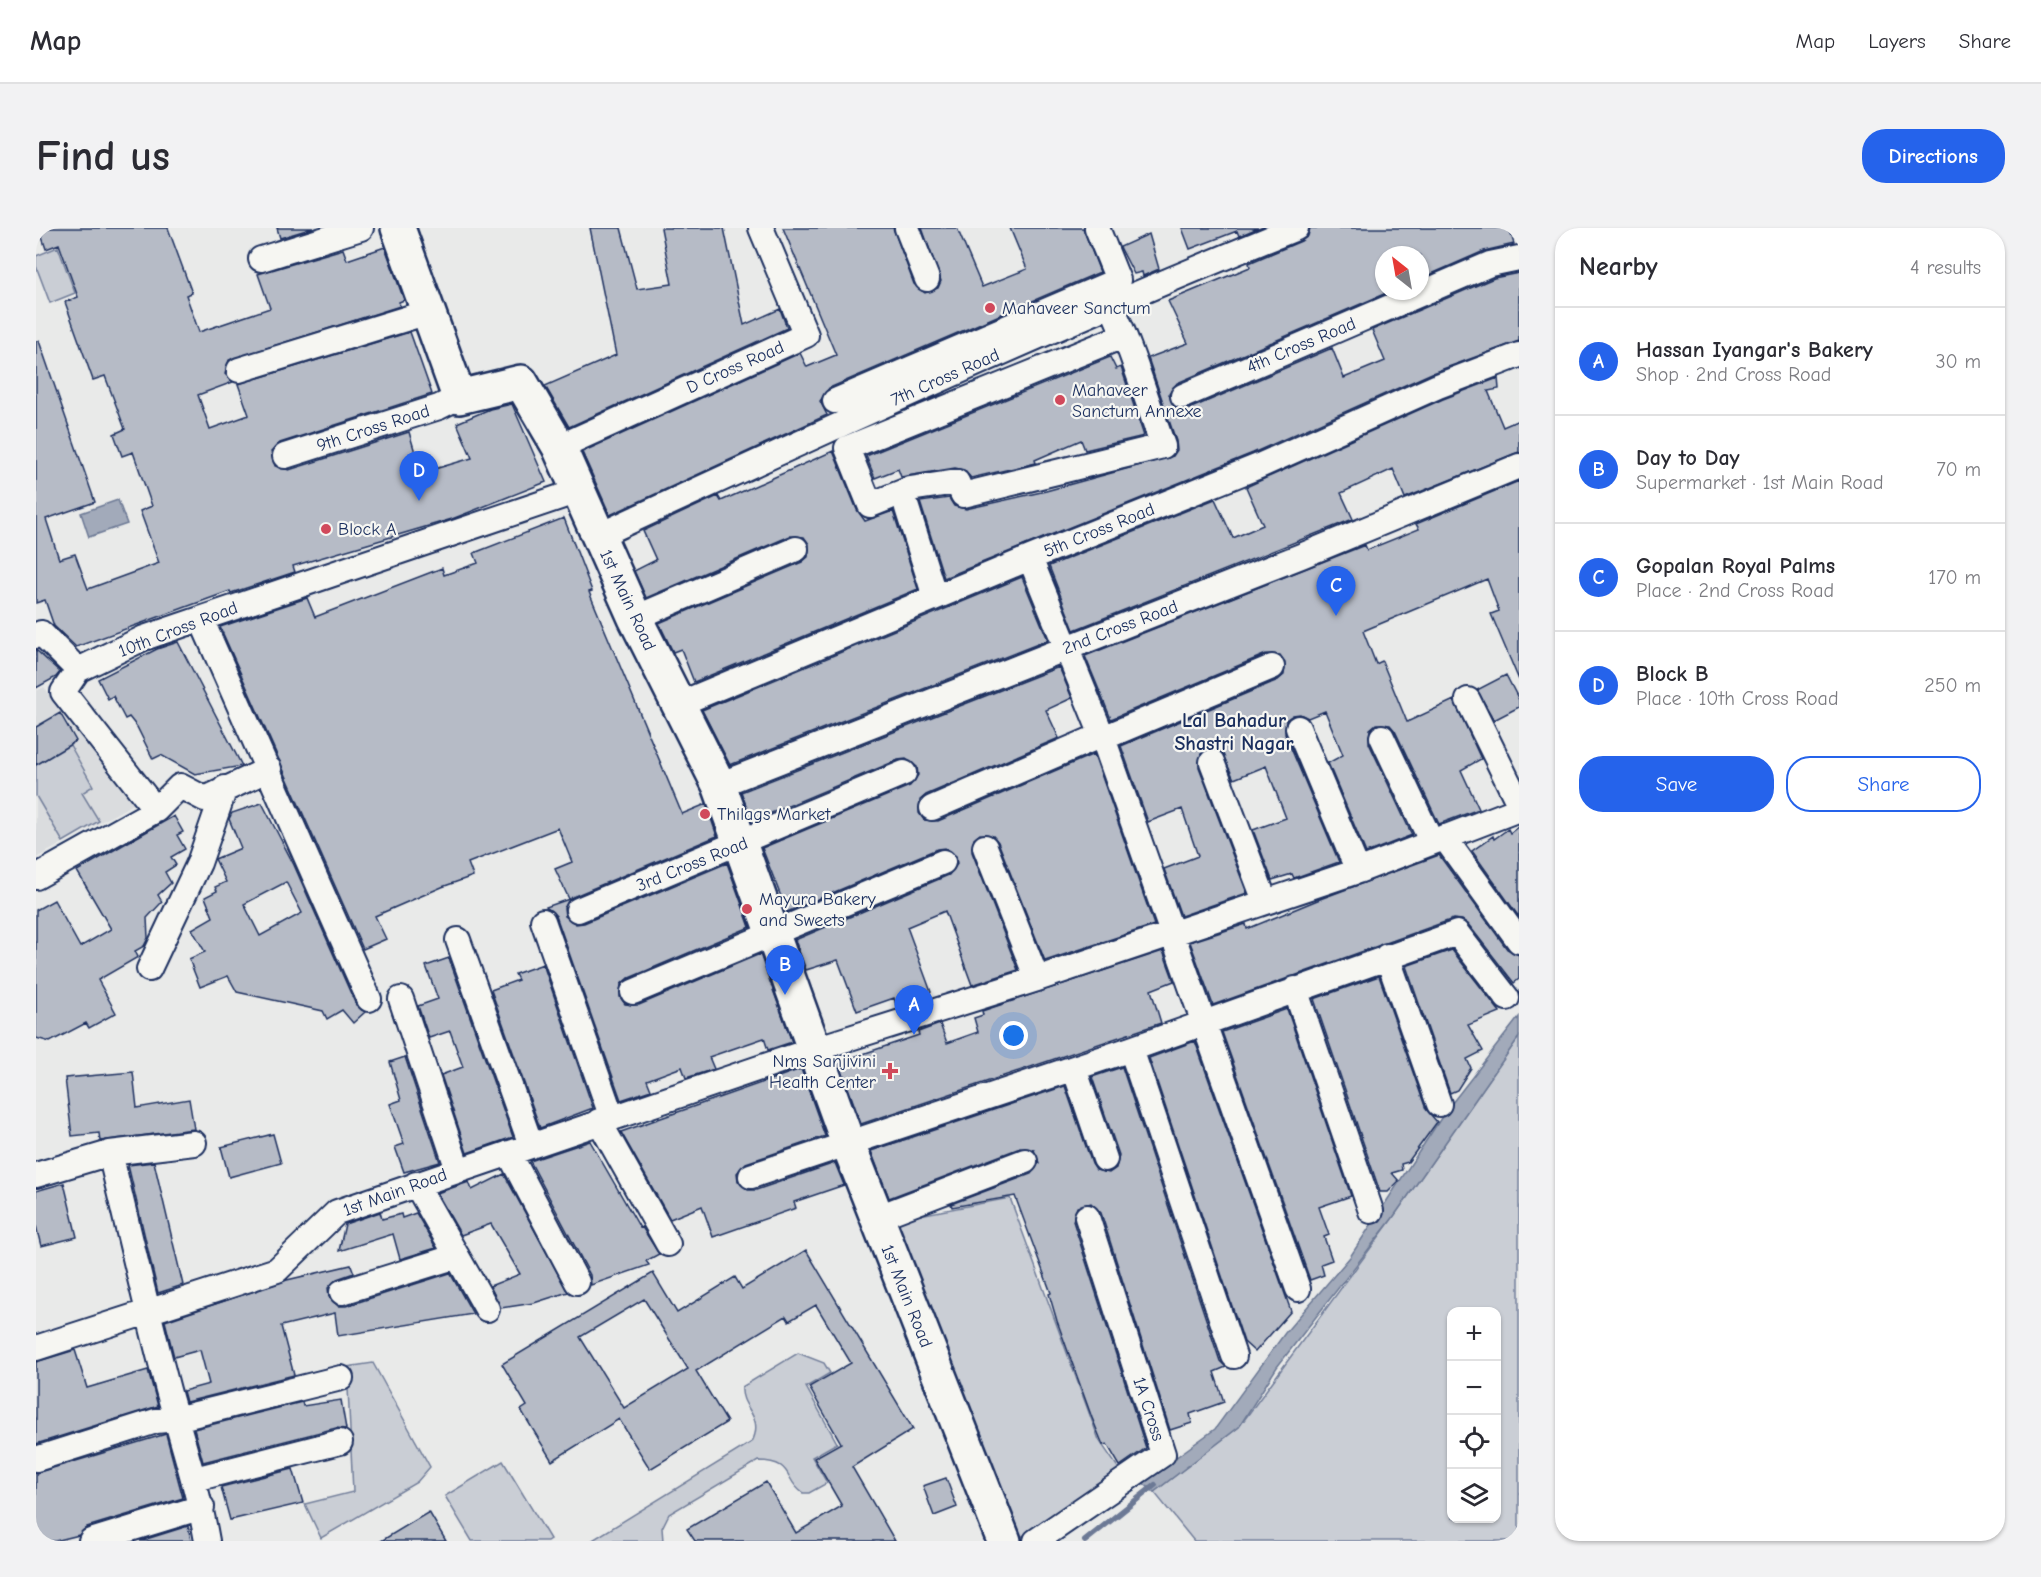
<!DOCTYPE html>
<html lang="en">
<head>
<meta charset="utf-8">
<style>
  body { margin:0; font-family:"Comic Neue",sans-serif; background:#f2f2f3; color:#2b2b33 }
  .controls { position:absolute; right:18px; bottom:18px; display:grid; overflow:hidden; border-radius:12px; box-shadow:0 2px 4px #0004 }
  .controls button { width:54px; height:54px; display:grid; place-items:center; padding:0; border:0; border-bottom:2px solid #e1e1e2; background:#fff; color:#2b2b33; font:30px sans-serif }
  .compass { position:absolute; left:1339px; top:18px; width:54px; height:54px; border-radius:50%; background:#fff; box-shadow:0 2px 4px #0004; rotate:329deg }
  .you { position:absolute; left:978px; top:808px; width:21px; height:21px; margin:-15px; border:4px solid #fff; border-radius:50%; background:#1a73e8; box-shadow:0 0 0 9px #1a73e833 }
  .badge { display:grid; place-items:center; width:39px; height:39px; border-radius:50%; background:#2563eb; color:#fff; font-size:20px; font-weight:700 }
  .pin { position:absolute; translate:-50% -50px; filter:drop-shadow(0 2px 3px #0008) }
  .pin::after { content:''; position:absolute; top:32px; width:21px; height:18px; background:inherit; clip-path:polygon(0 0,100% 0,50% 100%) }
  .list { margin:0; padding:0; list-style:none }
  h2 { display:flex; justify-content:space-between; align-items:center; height:78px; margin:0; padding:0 24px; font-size:26px }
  h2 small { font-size:20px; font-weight:400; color:#7c7c81 }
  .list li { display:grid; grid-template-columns:39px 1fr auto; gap:18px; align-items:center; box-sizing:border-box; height:108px; padding:0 24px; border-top:2px solid #e1e1e2 }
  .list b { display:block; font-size:22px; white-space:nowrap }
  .list p { margin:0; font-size:20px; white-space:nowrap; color:#7c7c81 }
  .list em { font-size:20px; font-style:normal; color:#7c7c81 }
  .actions { display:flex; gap:12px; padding:18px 24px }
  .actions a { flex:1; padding:14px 0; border:2px solid #2563eb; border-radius:24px; text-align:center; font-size:21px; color:#2563eb }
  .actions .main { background:#2563eb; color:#fff }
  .icon { flex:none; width:33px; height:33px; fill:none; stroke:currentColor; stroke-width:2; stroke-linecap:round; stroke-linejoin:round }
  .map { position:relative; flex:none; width:1483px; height:1313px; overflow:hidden; border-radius:24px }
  header { display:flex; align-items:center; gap:36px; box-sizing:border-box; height:84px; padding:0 30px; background:#fff; border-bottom:2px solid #e1e1e2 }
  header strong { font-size:28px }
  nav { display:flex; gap:33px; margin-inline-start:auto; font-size:21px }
  .intro { display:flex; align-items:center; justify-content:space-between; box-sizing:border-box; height:144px; padding:0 36px }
  h1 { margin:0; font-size:42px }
  .button { padding:15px 27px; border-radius:24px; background:#2563eb; color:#fff; font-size:21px; font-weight:700 }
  main { display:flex; gap:36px; padding:0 36px }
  aside { flex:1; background:#fff; border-radius:24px; box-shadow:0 2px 4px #0004 }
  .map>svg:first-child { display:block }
  .built { fill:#dadcde }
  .green { fill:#caced5; stroke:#727e9a; stroke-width:1.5; fill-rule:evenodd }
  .water { fill:#a2aaba; stroke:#6c7995; stroke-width:1.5 }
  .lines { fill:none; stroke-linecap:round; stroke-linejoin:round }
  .stream { stroke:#6c7995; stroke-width:6 }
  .building { fill:#b6bbc6; stroke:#1b2f5e; stroke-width:1.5; fill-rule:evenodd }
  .street-casing { stroke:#1b2f5e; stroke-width:28 }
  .secondary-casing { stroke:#1b2f5e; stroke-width:38 }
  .street { stroke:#f6f6f2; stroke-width:24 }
  .secondary { stroke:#f6f6f2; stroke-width:33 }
  .poi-dot { fill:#d1495b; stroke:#f6f6f2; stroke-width:2 }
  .labels { text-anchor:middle; stroke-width:4.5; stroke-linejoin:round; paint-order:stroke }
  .poi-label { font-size:18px; fill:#1b2f5e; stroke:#f6f6f2; text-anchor:start }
  .street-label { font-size:18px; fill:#1b2f5e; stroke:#f6f6f2 }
  .neighbourhood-label { font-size:20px; font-weight:bold; fill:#1b2f5e; stroke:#f6f6f2 }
</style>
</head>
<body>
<header>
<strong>Map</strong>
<nav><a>Map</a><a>Layers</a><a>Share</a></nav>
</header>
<div class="intro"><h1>Find us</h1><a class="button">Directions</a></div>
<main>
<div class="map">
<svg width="1483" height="1313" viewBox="0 0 1483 1313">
  <rect width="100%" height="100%" fill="#e9eae9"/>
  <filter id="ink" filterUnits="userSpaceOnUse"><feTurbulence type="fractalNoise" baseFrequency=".0167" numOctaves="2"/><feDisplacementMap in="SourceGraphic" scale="12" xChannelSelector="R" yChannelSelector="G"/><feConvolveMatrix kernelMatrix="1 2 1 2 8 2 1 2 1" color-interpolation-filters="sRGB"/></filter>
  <g filter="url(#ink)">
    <path class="built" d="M 8,459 L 99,575 L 0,630 L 0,463 Z"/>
    <path class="green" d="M 22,19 L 39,65 L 14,75 L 0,38 L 0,28 Z
      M 34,517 L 57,558 L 46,565 L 63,593 L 27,614 L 0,568 L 0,537 Z
      M 1483,809 L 1483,1313 L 1158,1313 L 1118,1264 L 1203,1199 L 1356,991 ZM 1416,1084 L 1460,1084 L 1460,1290 L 1416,1290 Z
      M 974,970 L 1063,1212 L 1083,1241 L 985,1309 L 857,992 Z
      M 762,1125 L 788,1135 L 794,1145 L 770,1159 L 801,1215 L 776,1229 L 791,1255 L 773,1265 L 767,1265 C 747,1252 759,1233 722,1233 L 633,1286 L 626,1300 L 627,1313 L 555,1313 L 716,1214 C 729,1187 704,1181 706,1159 Z
      M 337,1135 L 394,1239 L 381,1254 L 285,1310 L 269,1276 L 317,1264 L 311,1139 Z
      M 467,1233 L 514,1311 L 511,1313 L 436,1313 L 409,1268 Z"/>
    <path class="water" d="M 82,272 L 91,296 L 53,309 L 45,285 Z
      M 1483,789 L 1483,809 L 1356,991 L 1241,1139 L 1203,1199 L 1118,1264 L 1106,1254 L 1179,1201 L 1249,1105 L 1314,1029 L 1409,884 Z"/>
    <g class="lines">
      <path class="stream" d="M 1049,1313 L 1119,1257"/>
    </g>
    <path class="building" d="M 3,0 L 132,0 L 156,65 L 150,67 L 163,104 L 234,80 L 222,46 L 307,21 L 311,32 L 349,19 L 368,72 L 363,74 L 364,78 L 193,132 L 189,146 L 197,154 L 162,167 L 174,201 L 213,187 L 202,156 L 374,104 L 396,166 L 244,215 L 235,224 L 239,238 L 253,242 L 373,204 L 385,245 L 436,230 L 421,195 L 454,181 L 476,176 L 510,254 L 416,291 L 257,338 L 259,344 L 195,365 L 194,363 L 40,419 L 18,398 L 9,372 L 0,375 L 0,113 L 3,113 L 59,274 L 10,291 L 23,331 L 39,326 L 52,361 L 123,335 L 104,283 L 116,278 L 97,224 L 86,228 L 78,206 L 89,201 L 69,148 L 57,152 L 29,74 L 42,69 L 23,16 L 10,21 Z
      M 241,0 L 277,0 L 244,10 Z
      M 554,0 L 585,0 L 601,61 L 636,56 L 625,0 L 688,0 L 708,97 L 744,81 L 751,100 L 533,199 L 509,158 L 580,127 Z
      M 747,0 L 857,0 L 878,56 L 889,65 L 902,60 L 905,53 L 886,0 L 921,0 L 946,59 L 991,41 L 974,0 L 1047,0 L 1064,44 L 793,160 L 784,173 L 791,187 L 574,287 L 546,224 L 764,125 L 771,139 L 800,127 Z
      M 1146,0 L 1222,0 L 1203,8 L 1201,3 L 1154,21 Z
      M 1274,0 L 1473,0 L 1478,16 L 1448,23 L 1384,51 L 1384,27 L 1348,27 L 1348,63 L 1355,63 L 1141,155 L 1133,166 L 1138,179 L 1153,181 L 1296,120 L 1308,150 L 1349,133 L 1336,102 L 1458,50 L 1483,45 L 1483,113 L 1396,145 L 1217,225 L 908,350 L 884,274 L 913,270 L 918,278 L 930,281 L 1010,263 L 1137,228 L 1141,222 L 1140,213 L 1112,130 L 1152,115 L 1132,73 L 1214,39 L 1213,35 L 1265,13 L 1272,8 Z
      M 1113,6 L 1123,41 L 1107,48 L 1106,44 L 1098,46 L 1084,19 Z
      M 1074,129 L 1080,141 L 1085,139 L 1108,208 L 1049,222 L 1045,212 L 999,232 L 1000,235 L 935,250 L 928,242 L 919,240 L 865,249 L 862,241 L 839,250 L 830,228 Z
      M 1462,150 L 1463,161 L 1452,163 L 1467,199 L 1483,192 L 1483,224 L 1369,270 L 1357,241 L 1305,265 L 1317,291 L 1038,402 L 1013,338 L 1179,271 L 1197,310 L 1227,297 L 1210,259 L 1407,171 Z
      M 797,223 L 821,282 L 829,293 L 857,283 L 882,361 L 658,454 L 645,421 L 637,424 L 623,395 L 766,334 L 772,329 L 773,316 L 768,309 L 754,308 L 610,370 L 598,343 L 620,332 L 607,303 L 682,268 L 685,273 Z
      M 1483,253 L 1483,452 L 1455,386 L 1463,383 L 1451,351 L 1327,403 L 1340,436 L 1346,433 L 1371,494 L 1418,472 L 1445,531 L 1425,542 L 1443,581 L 1403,596 L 1359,503 L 1354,497 L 1340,496 L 1334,501 L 1333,515 L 1376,607 L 1330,625 L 1292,535 L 1307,527 L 1289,483 L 1272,490 L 1264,486 L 1257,487 L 1250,492 L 1249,506 L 1303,634 L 1258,650 L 1256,646 L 1236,652 L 1217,602 L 1250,590 L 1230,538 L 1198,551 L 1185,523 L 1172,521 L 1165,526 L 1163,539 L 1211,665 L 1145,688 L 1128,641 L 1162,628 L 1146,581 L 1112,594 L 1085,518 L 1242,452 L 1248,447 L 1249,434 L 1244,427 L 1230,426 L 1075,491 L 1049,428 L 1329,317 L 1331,322 L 1383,301 L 1380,296 Z
      M 528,290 L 556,363 L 553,364 L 646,586 L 670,576 L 681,608 L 536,669 L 528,680 L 529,688 L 540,696 L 548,695 L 691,635 L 714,699 L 591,751 L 585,756 L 584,769 L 589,776 L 603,777 L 724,726 L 756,814 L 732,822 L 728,810 L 673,829 L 678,841 L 650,850 L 646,839 L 611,852 L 615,862 L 585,872 L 520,688 L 510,679 L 533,671 L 519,641 L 536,634 L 522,600 L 432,635 L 437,648 L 406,659 L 339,688 L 350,711 L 327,721 L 184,399 L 271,370 L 279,389 L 406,340 L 408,347 L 442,335 L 438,325 Z
      M 986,349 L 1012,412 L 694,537 L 666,482 Z
      M 142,414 L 206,538 L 159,546 L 125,527 L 117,531 L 101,499 L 93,489 L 89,491 L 77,468 L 72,471 L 62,451 L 121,421 Z
      M 0,422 L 24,444 L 20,449 L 0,460 Z
      M 1023,439 L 1036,470 L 1010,482 L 1023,510 L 890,567 L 884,572 L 883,585 L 888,592 L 902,593 L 1058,526 L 1118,697 L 1009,733 L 962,614 L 957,608 L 944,606 L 938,611 L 936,624 L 982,742 L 936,757 L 909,683 L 871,699 L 895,764 L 860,777 L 858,770 L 821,783 L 802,732 L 770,742 L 759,712 L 913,647 L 921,636 L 920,628 L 909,620 L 901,621 L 751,684 L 726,620 L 874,558 L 882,547 L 881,539 L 870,531 L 862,532 L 716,593 L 705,564 Z
      M 1470,447 L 1483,472 L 1483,479 L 1458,492 L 1441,462 Z
      M 24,485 L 40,513 L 0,537 L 0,499 Z
      M 226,575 L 258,637 L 320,777 L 329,784 L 317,795 L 306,782 L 291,791 L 287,783 L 201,764 L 192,748 L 164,759 L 153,731 L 169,724 L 156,701 L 177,689 L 169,669 L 181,663 L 179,659 L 190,654 L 179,631 L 205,620 L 193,591 L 196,585 ZM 250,654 L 266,685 L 224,708 L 208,676 Z
      M 138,588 L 147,604 L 141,607 L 149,621 L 135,629 L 140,637 L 129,644 L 135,655 L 122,667 L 126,674 L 111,690 L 112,710 L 108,718 L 99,723 L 102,729 L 62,752 L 80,785 L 53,800 L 50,795 L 14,814 L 0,810 L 0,682 L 18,672 L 44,719 L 75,701 L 41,643 Z
      M 1483,598 L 1483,689 L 1436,623 L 1457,608 L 1458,611 L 1472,601 L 1474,605 Z
      M 1403,627 L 1471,721 L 1483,727 L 1483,751 L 1478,755 L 1432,696 L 1426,692 L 1417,691 L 1177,777 L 1154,714 L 1210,696 L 1211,701 L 1284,671 Z
      M 1416,722 L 1464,784 L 1432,797 L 1447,823 L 1431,831 L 1435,840 L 1421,862 L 1414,865 L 1370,738 Z
      M 1127,723 L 1138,753 L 1115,762 L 1125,795 L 825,896 L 803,834 L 883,807 L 882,804 L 904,796 L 911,815 L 942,804 L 938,790 L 947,787 L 946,783 Z
      M 413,730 L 477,909 L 431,925 L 405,847 L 427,839 L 414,803 L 393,810 L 382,778 L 402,771 L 390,738 Z
      M 507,736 L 557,880 L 504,900 L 455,762 L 482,752 L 479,746 Z
      M 1343,748 L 1390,881 L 1401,894 L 1372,934 L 1365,936 L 1366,942 L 1356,945 L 1363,953 L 1352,964 L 1344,964 L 1278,771 Z
      M 1251,781 L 1315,968 L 1283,979 L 1293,1007 L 1288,1009 L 1296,1032 L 1285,1036 L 1288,1047 L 1274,1052 L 1186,804 Z
      M 1159,813 L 1255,1083 L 1219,1124 L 1208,1114 L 1113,830 Z
      M 369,829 L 404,934 L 368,944 L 359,919 L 368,916 L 354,876 L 365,872 L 354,834 Z
      M 1086,839 L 1184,1133 L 1190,1139 L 1178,1144 L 1188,1174 L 1154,1186 L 1156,1195 L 1134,1202 L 1065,985 L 1055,975 L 1041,979 L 1037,993 L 1110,1220 L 1084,1238 L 1071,1216 L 1067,1217 L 1056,1190 L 1021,1093 L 1013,1066 L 1015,1065 L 979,968 L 916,979 L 915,976 L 995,946 L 1003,935 L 998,922 L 984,920 L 853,970 L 835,923 L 1029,858 L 1056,936 L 1060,942 L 1073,945 L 1080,940 L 1083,927 L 1056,849 Z
      M 765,841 L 789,908 L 710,935 L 701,945 L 702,953 L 712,962 L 720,962 L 799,935 L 808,957 L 758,974 L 760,980 L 677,1009 L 666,978 L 634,991 L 585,904 Z
      M 97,844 L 101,880 L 153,871 L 158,901 L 64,913 L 63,905 L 36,908 L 29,850 Z
      M 237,906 L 245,935 L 193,949 L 185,919 Z
      M 554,913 L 604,1000 L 606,999 L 623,1026 L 610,1033 L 613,1037 L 555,1057 L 554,1047 L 494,933 Z
      M 118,934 L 147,1057 L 122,1065 L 92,937 Z
      M 468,946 L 532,1064 L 498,1075 L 465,1080 L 454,1058 L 484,1046 L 455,996 L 425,1007 L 401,965 L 433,954 L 436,962 Z
      M 28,955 L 41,1009 L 5,1018 L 0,998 L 0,963 Z
      M 344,984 L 346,991 L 365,986 L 366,990 L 380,985 L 400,1020 L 364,1031 L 357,1006 L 303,1023 L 309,996 Z
      M 770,1022 L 877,1201 L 816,1239 L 859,1313 L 659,1313 L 651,1301 L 730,1254 L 760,1305 L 806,1278 L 778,1230 L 805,1215 L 773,1159 L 815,1135 L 780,1077 L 753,1093 L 750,1088 L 660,1143 L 691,1194 L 614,1241 L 583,1191 L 516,1233 L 485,1182 L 491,1178 L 466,1136 L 617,1045 L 641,1085 L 699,1049 L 706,1061 ZM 608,1071 L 652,1141 L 588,1180 L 544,1109 Z
      M 315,1037 L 318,1045 L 301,1051 L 292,1060 L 293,1069 L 302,1078 L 310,1078 L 414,1045 L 437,1086 L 302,1108 L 299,1085 L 245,1098 L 258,1147 L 150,1174 L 147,1163 L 173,1156 L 164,1122 L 138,1129 L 129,1093 L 251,1052 Z
      M 39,1122 L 51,1160 L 112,1142 L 122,1178 L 0,1216 L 0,1134 Z
      M 305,1172 L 310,1201 L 300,1200 L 167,1234 L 158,1201 L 266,1174 L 267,1178 Z
      M 130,1206 L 147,1270 L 51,1299 L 43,1307 L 19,1313 L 0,1313 L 0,1245 Z
      M 257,1241 L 267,1275 L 194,1292 L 185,1259 Z
      M 910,1250 L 921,1279 L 898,1288 L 887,1258 Z
      M 393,1284 L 410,1313 L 345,1313 Z
      M 152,1298 L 155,1313 L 104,1313 Z"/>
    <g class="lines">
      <defs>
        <path id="street" d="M 871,0 L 891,51
          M 1061,0 L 1082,52 L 1076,65
          M 225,31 L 325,0
          M 1074,75 C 1096,120 1110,171 1127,218 L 927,267 L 921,254 L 874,261 L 834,277 L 811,220 L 1087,108
          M 203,142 L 392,84
          M 1147,168 L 1454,36 L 1483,30
          M 799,173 L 1082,52
          M 523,219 L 770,107 L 725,0
          M 249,228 L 403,179 L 423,169
          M 871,280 L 899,369
          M 562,308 C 793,201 1024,95 1260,0
          M 994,330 L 1067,510 L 1262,1061
          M 599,390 L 760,321
          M 165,391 L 333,771
          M 0,408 L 5,405 L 42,442
          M 1432,472 L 1483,576
          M 643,476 L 994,330 L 1223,238 L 1402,158 L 1483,127
          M 1262,500 L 1322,643
          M 1346,509 L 1395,613
          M 1067,510 L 1236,439
          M 1176,534 L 1229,673
          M 683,557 L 1265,328 L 1483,238
          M 896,580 L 1066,507
          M 120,582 L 144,558 L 169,571 L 233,541
          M 1408,609 L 1483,713
          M 949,619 L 1001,751
          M 0,649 L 120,582 L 27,464 L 42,442 L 108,410 L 542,263
          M 542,682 L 868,545
          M 507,693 L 576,890
          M 422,712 L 495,917
          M 1351,728 L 1403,876
          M 113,741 L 163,635 L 189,560
          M 1259,761 L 1335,983
          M 597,764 L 907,634
          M 365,771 L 422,942
          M 1095,821 L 1198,1128
          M 1038,840 L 1069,931
          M 563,893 L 632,1016
          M 74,925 L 158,915
          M 473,925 L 541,1054
          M 0,947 L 74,925 C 93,1004 111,1083 132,1162 C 146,1213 162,1261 171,1313
          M 715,948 L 1095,821 L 1421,705 L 1471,770
          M 380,956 L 451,1081
          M 840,990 L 989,933
          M 306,1064 L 421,1028
          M 0,1120 L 241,1042 L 301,984 L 779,821 L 1001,751 L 1322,643 L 1483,581
          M 0,1231 L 120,1193 L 140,1191 L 305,1150
          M 159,1251 L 304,1214
          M 55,1313 L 166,1279
          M 1000,1313 L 1127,1226 L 1051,989"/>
        <path id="secondary" d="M 362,0 L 423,169 L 485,154 L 523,219 L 599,390 L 683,557 L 813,918 L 968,1313"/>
      </defs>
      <use href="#street" class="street-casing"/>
      <use href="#secondary" class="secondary-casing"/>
      <use href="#street" class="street"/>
      <use href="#secondary" class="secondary"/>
    </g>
  </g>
  <g class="poi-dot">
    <circle cx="954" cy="80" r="6"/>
    <circle cx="1024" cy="172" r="6"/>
    <circle cx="290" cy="301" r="6"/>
    <circle cx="669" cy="586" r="6"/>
    <circle cx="711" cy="681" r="6"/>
    <path d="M851 834h6v6h6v6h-6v6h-6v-6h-6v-6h6z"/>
  </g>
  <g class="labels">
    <g class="poi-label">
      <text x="966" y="86">Mahaveer Sanctum</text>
      <text x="1036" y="168">Mahaveer<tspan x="1036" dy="21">Sanctum Annexe</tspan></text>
      <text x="302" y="307">Block A</text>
      <text x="681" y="592">Thilags Market</text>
      <text x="723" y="677">Mayura Bakery<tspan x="723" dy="21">and Sweets</tspan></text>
      <text x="840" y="839" text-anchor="end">Nms Sanjivini<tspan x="840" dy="21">Health Center</tspan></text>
    </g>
    <g class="street-label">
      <text transform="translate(1265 117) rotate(-23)" y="6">4th Cross Road</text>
      <text transform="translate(699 139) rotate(-24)" y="6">D Cross Road</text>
      <text transform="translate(909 149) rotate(-24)" y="6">7th Cross Road</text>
      <text transform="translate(337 200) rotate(-18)" y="6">9th Cross Road</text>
      <text transform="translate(1063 302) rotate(-22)" y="6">5th Cross Road</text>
      <text transform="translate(592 372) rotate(65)" y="6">1st Main Road</text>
      <text transform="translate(1084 399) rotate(-21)" y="6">2nd Cross Road</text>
      <text transform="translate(142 401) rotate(-21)" y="6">10th Cross Road</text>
      <text transform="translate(656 636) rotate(-22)" y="6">3rd Cross Road</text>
      <text transform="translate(359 964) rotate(-20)" y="6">1st Main Road</text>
      <text transform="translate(871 1068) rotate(68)" y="6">1st Main Road</text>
      <text transform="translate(1113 1181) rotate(72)" y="6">1A Cross</text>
    </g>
    <g class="neighbourhood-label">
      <text x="1198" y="499">Lal Bahadur<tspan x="1198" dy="23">Shastri Nagar</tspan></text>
    </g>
  </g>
</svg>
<div class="controls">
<button>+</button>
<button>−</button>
<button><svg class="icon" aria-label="locate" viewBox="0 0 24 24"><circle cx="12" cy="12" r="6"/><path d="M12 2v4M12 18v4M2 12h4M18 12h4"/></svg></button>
<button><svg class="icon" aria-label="layers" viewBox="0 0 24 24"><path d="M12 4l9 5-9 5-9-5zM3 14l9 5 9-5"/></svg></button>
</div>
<svg class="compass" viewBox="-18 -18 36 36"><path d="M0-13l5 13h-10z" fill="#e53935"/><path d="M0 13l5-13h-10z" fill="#7c7c81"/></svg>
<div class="you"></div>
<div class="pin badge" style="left:878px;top:807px">A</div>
<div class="pin badge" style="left:749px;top:767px">B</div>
<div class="pin badge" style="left:1300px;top:388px">C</div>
<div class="pin badge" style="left:383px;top:273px">D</div>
</div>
<aside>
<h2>Nearby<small>4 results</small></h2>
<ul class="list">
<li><span class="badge">A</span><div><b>Hassan Iyangar's Bakery</b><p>Shop · 2nd Cross Road</p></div><em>30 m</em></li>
<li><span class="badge">B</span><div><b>Day to Day</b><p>Supermarket · 1st Main Road</p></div><em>70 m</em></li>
<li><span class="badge">C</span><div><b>Gopalan Royal Palms</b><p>Place · 2nd Cross Road</p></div><em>170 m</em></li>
<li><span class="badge">D</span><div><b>Block B</b><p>Place · 10th Cross Road</p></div><em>250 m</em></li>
</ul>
<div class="actions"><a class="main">Save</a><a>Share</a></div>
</aside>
</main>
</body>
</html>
